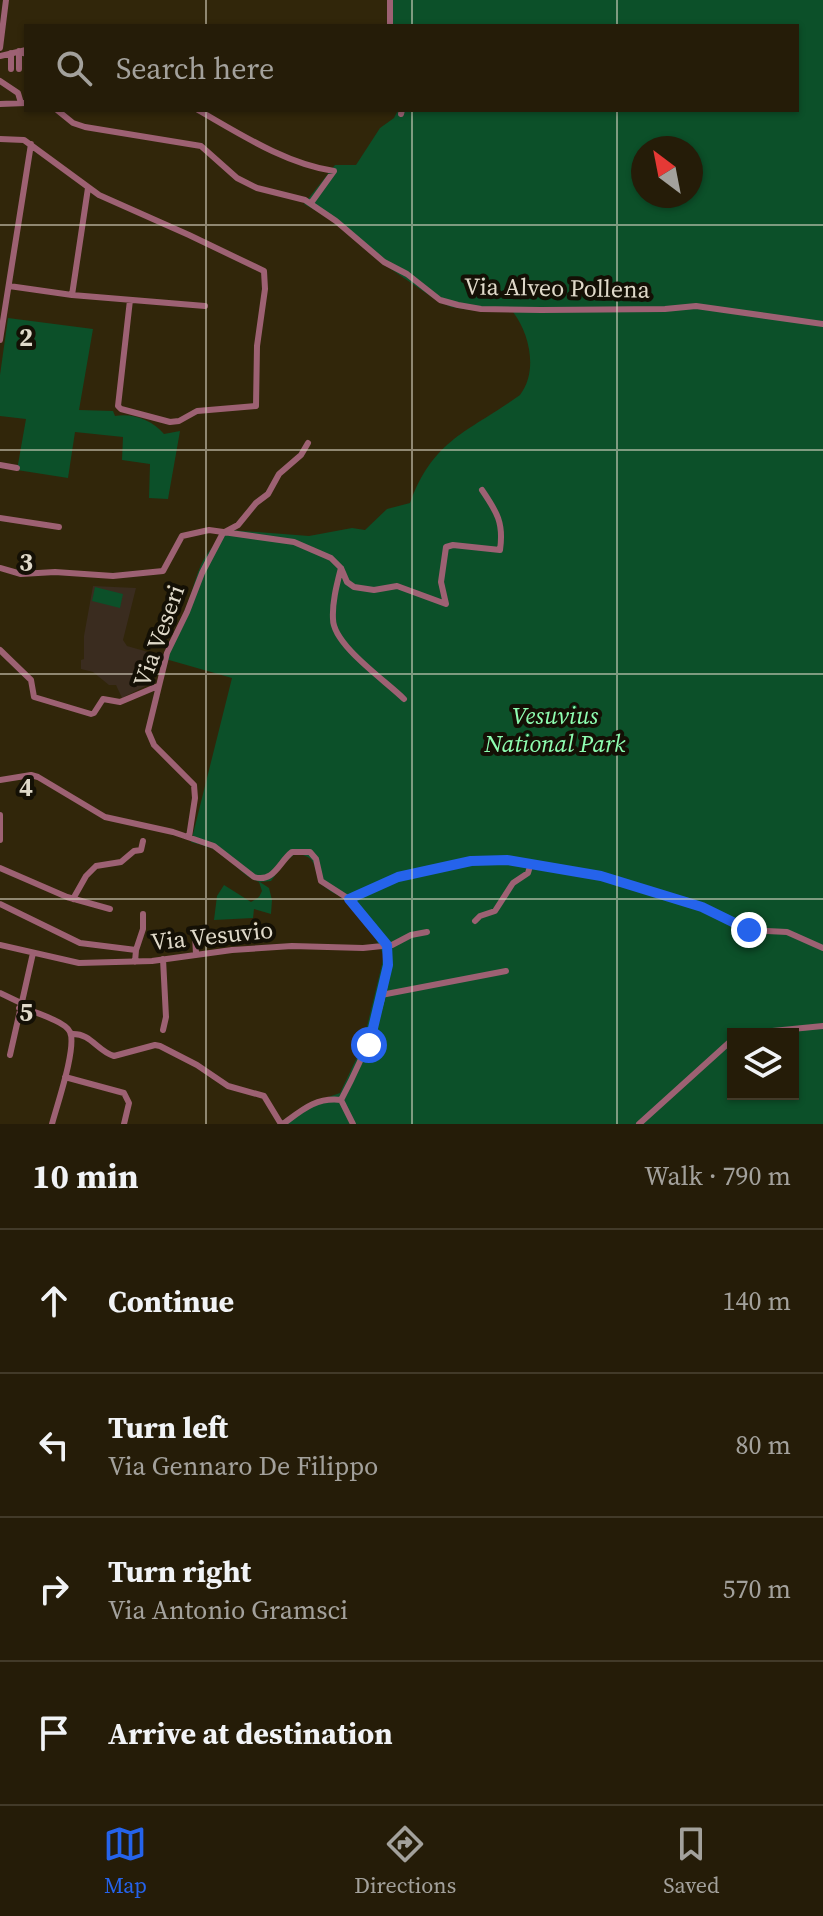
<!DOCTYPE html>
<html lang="en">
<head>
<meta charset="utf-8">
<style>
  body { margin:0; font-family:"Source Serif 4",serif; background:#2d2512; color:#f1f3f6 }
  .controls { position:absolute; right:24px; bottom:24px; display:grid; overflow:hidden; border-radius:0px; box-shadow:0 2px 6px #0004 }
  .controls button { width:72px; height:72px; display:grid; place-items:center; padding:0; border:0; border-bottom:2px solid #423a29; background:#251c08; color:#f1f3f6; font:40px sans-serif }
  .compass { position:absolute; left:631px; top:136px; width:72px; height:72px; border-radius:50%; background:#251c08; box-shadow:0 2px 6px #0004; rotate:328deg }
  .stop { position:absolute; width:24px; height:24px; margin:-18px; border:6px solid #2563eb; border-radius:50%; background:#fff }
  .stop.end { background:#2563eb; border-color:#fff; box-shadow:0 2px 8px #0008 }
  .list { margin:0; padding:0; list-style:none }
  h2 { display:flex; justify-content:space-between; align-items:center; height:104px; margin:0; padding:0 32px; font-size:34px }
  h2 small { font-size:26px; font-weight:400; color:#a3a19c }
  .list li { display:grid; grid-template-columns:52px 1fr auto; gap:24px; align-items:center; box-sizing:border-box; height:144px; padding:0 32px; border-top:2px solid #423a29 }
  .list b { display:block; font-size:30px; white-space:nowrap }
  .list p { margin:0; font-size:26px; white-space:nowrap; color:#a3a19c }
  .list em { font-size:26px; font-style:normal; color:#a3a19c }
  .icon { flex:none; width:44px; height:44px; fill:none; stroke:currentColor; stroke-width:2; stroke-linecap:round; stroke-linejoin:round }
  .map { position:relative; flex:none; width:823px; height:1124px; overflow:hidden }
  .search { position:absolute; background:#251c08; box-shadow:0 2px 6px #0004; left:24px; right:24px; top:24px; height:88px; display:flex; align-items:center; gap:20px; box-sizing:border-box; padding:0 28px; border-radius:0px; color:#a3a19c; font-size:30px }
  .sheet { height:680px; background:#251c08 }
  nav { display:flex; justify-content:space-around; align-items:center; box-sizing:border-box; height:112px; border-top:2px solid #423a29; background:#251c08; font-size:22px; color:#a3a19c }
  nav a { display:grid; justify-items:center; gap:4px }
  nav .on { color:#2563eb }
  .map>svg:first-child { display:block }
  .education { fill:#3a2c1f }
  .green { fill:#0c5029; fill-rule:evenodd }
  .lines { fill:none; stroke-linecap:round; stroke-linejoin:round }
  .street { stroke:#9d6173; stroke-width:6 }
  .route { stroke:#2563eb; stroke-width:10 }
  .grid { fill:none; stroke:#dfd9c9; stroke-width:2; stroke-opacity:0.55 }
  .labels { text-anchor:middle; stroke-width:8; stroke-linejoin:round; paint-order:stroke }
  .street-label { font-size:24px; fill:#dfd9c9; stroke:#141005 }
  .park-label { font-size:24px; font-style:italic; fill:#8efeb1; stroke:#141005 }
  .grid-label { font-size:26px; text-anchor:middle; font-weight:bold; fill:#dfd9c9; stroke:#141005; stroke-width:8; stroke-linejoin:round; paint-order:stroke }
</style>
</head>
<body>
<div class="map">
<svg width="823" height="1124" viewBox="0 0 823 1124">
  <rect width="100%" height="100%" fill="#31260a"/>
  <path class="education" d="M 93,586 L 136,588 L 123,640 L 127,646 L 159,655 L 153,682 L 122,698 L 116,685 L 109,685 L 93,672 L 81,669 L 81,660 L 84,659 L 84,636 Z"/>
  <path class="green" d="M 388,0 L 823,0 L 823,1124 L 278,1124 L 305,1105 L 340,1093 L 362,1047 L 384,956 C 375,937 365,915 348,902 C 342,896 333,894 326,888 C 309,875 323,855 295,854 L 285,862 L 271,881 L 260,882 L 269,888 L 272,900 L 271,914 L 254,909 L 253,918 L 214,920 L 217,896 L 224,885 L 251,902 L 259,897 L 262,891 L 259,882 C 244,877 234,863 222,854 C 213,848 202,845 191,842 L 232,678 L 162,658 C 170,641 181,624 187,606 C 200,569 198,557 230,530 L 309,536 L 352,528 L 365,530 L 387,509 L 410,503 C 434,438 469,432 520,395 C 538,372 530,334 513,312 L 470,310 L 451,307 L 436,300 L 385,265 L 327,217 L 304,204 L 335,165 L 356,165 L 380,128 L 394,118 L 398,110 L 797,110 L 797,26 L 388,26 ZM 643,148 L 691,148 L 691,196 L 643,196 ZM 733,1034 L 793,1034 L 793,1094 L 733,1094 Z
    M 8,318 L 93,329 L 79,410 L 113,411 L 115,416 C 133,413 152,420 164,434 L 180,431 L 168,499 L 149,498 L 150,464 L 122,460 L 123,437 L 75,432 L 68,478 L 17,470 L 26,419 L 0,416 L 0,375 Z
    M 95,587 L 123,594 L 120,608 L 92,601 Z"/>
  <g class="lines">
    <path class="street" d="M 390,0 L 390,26
      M 0,48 L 6,0
      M 11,53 L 11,69
      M 0,56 L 26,50
      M 19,69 L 19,51 L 26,54
      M 0,81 L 18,93 L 21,103
      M 0,104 L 26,103
      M 57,110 L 73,123 L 85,127 L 201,146 L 237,178 L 257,188 L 305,200 L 336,221 L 384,262 L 407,274 L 440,300 L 458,305 L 481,309 L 541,310 L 665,309 L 696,306 L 823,324
      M 198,110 C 240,134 286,164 334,171 L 311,203
      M 401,114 L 402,110
      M 0,139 L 24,140 L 99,195 L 189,235 L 264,271 L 265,289 L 257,346 L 256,406 L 197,411 L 179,421 L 170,422 L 121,409 L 118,406 L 130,300
      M 9,286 L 72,295 L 205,306
      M 72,295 L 88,188
      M 0,340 L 31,144
      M 0,465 L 17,468
      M 0,518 L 59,527
      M 0,568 L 21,574 L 55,572 L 113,576 L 163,571 L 182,536 L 209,530 L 294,542 L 331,558 L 341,568 L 347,582 L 354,587 L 374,590 L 397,586 L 446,604 L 441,582 L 446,547 L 453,545 L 500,550 C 504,523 497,512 482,490
      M 341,568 C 337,584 332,602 333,619 C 333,645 386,681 404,699
      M 0,650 L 31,680 L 34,697 L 91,714 L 94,713 L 103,699 L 120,702 L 158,686
      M 0,780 L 31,775 L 38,777 L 105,817 L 173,832 L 214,846 L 254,877 C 274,883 279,862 292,852 L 310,852 L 316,859 L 321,881 L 349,899 L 387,945
      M 0,815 L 0,840
      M 189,837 L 195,798 L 194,785 L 154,745 L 148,731 L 167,653 L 187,612 L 202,573 L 223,533 L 238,525 L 256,503 L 268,494 L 279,474 L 301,455 L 308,443
      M 0,868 L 67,897 L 110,909
      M 73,899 L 86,876 L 96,866 L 121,862 L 134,851 L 141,850 L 143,841
      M 349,899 L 398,877 L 471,861 L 507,860 L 601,876 L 702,907 L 749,930 L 787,932 L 823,948
      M 0,904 L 80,943 L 136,950 L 135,962
      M 475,921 L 480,916 L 495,911 L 513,883 L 528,873 L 531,863
      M 195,932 L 196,955
      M 0,945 L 79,963 L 152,961 L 232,950 L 292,946 L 363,948 L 392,945 L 411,935 L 427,932
      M 136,950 L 143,929 L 143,914
      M 0,993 L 21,1003
      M 381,995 L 506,971
      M 19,1008 C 31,1010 66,1022 70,1032 C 77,1047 57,1105 52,1124
      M 163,1030 L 166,1017 L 163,959
      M 72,1034 C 91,1033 97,1051 114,1056 L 155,1045 L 160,1046 L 197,1065 L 228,1086 L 264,1096 L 281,1124
      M 743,1034 L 823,1026
      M 10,1055 L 33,953
      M 65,1077 L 124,1093 L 129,1103 L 124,1124
      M 283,1124 C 302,1110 316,1097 341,1100
      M 353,1124 L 341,1100 C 363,1059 392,993 387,945
      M 639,1124 L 733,1039"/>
  </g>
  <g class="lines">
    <path class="route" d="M 369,1045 L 388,965 L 387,945 L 349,899 L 398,877 L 471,861 L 507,860 L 601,876 L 702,907 L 749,930"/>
  </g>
  <path class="grid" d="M 206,0 L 206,26M 412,0 L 412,26M 617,0 L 617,26M 206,110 L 206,1124M 412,110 L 412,1124M 617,110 L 617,1124M 0,225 L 823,225M 0,450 L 823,450M 0,674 L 823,674M 0,899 L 823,899"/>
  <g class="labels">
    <g class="street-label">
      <text transform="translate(557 288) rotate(1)" y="8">Via Alveo Pollena</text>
      <text transform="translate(159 636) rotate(-70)" y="8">Via Veseri</text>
      <text transform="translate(212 936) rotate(-6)" y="8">Via Vesuvio</text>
    </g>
    <g class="park-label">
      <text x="555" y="724">Vesuvius<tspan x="555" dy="28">National Park</tspan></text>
    </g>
  </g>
  <g class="grid-label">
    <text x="26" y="346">2</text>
    <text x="26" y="571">3</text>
    <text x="26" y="796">4</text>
    <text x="26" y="1021">5</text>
  </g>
</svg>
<div class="controls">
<button><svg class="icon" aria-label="layers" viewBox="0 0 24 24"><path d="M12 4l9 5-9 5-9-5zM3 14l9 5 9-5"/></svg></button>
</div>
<svg class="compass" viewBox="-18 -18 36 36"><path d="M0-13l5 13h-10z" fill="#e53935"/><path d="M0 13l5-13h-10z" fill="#a3a19c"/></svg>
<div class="stop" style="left:369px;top:1045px"></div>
<div class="stop end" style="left:749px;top:930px"></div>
<div class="search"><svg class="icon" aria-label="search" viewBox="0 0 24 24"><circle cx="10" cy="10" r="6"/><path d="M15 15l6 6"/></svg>Search here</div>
</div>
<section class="sheet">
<h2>10 min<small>Walk · 790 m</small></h2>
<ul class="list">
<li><svg class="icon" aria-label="ahead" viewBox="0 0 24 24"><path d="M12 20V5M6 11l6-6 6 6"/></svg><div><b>Continue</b></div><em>140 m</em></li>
<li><svg class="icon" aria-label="left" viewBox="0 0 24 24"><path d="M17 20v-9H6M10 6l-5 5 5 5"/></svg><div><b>Turn left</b><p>Via Gennaro De Filippo</p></div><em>80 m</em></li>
<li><svg class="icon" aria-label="right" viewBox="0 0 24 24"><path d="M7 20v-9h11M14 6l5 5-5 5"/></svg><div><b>Turn right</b><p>Via Antonio Gramsci</p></div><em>570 m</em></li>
<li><svg class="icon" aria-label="arrive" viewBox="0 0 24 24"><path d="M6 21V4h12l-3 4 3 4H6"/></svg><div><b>Arrive at destination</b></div></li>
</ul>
</section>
<nav>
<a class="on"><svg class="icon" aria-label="map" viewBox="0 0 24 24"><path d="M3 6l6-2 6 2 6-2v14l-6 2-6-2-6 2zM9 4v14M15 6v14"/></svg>Map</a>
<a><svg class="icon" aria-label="directions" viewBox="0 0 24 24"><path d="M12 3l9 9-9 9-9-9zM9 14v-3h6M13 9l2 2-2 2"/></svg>Directions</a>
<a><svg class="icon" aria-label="saved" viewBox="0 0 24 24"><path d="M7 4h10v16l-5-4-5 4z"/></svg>Saved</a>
</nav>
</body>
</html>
